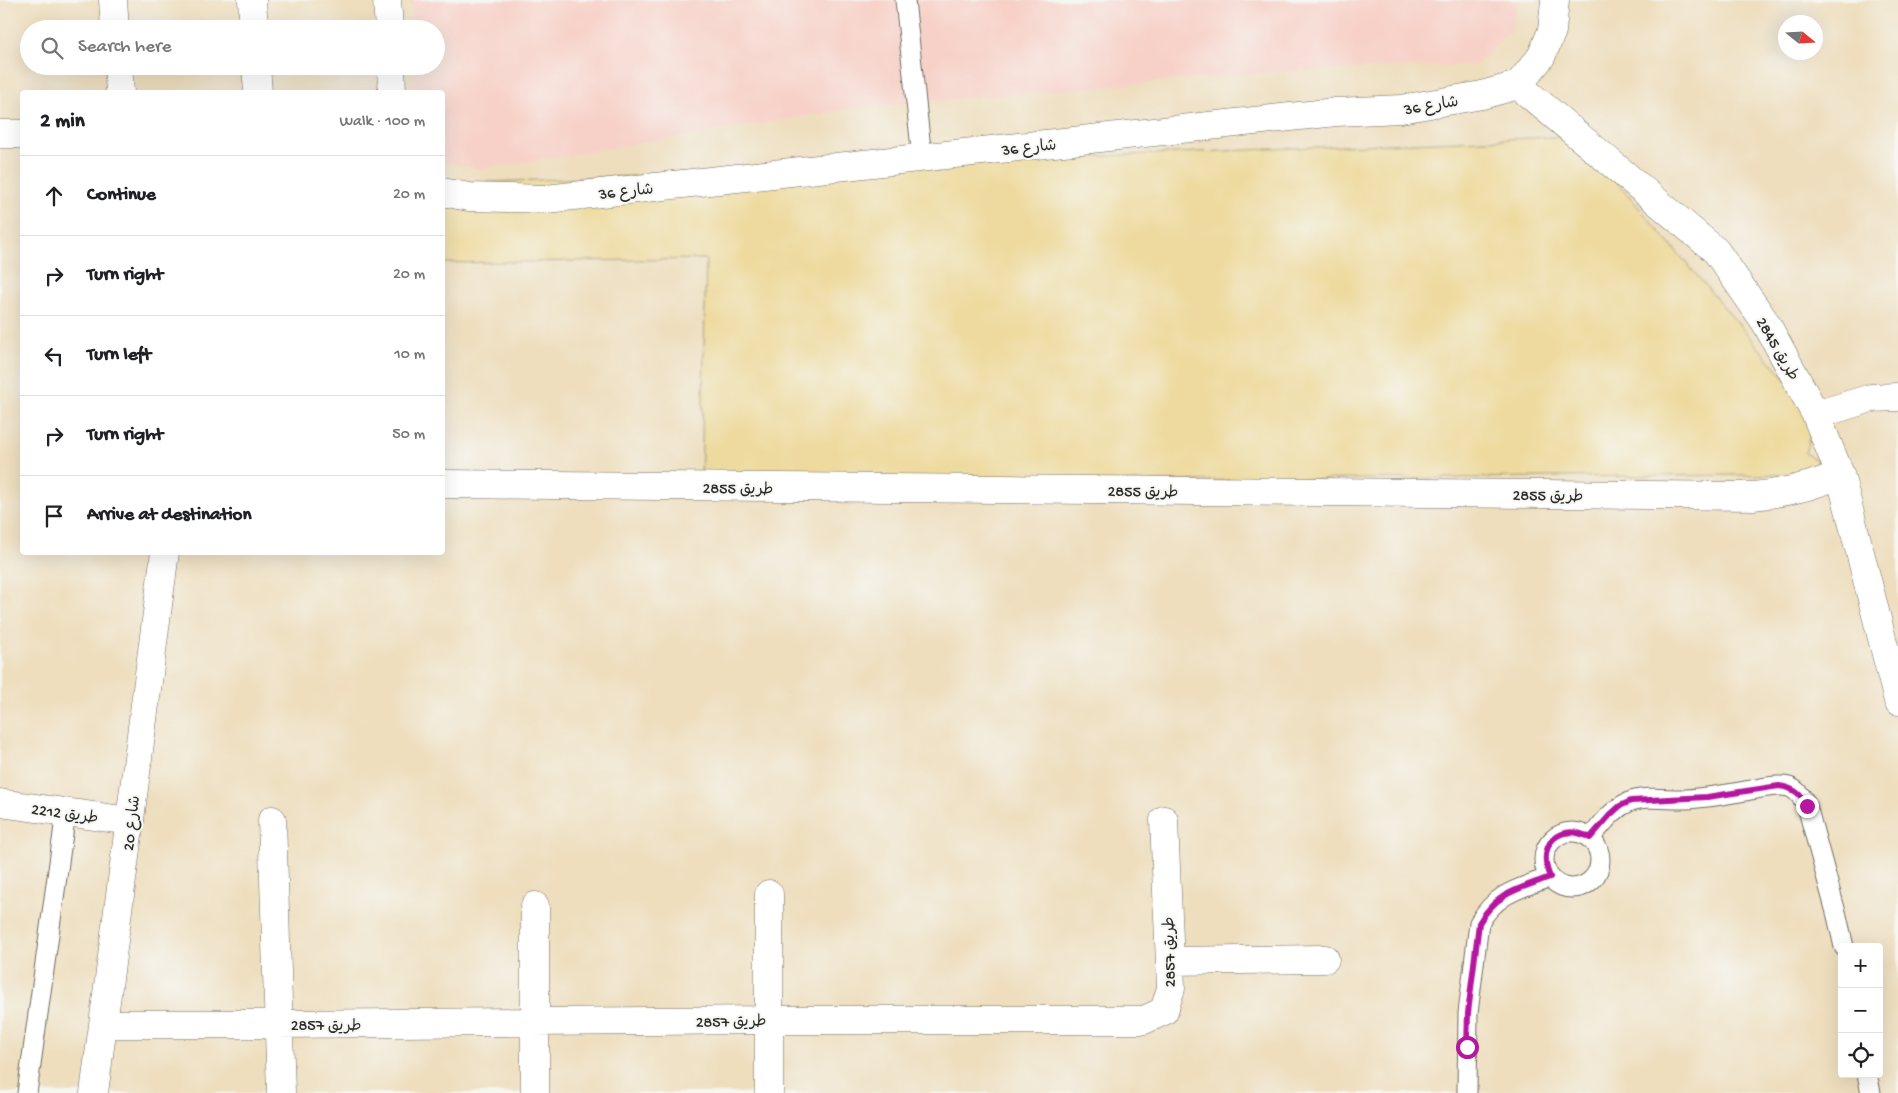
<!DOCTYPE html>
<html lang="en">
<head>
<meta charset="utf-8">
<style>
  body { margin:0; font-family:"Gochi Hand","Playpen Sans Arabic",sans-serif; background:#f2f2f2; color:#202124 }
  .controls { position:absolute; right:15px; bottom:15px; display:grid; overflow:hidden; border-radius:5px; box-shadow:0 5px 20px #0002 }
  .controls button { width:45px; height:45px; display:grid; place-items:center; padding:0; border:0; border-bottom:1px solid #e0e0e0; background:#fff; color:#202124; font:25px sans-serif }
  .compass { position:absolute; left:1778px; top:15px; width:45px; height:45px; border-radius:50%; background:#fff; box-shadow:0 5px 20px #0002; rotate:108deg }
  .stop { position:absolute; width:15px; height:15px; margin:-11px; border:4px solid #b5179e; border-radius:50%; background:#fff }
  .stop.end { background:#b5179e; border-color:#fff; box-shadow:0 1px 5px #0008 }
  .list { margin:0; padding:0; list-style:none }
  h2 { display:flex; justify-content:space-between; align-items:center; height:65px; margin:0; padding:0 20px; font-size:21px }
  h2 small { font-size:16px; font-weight:400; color:#757577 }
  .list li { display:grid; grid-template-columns:32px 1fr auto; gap:15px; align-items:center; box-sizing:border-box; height:80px; padding:0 20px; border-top:1px solid #e0e0e0 }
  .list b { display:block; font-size:19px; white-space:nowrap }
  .list em { font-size:16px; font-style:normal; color:#757577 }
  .icon { flex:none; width:28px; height:28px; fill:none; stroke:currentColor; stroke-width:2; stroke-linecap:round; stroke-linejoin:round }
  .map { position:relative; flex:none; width:1898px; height:1093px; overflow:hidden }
  .search { position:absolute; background:#fff; box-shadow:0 5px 20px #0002; left:20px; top:20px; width:425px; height:55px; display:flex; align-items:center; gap:12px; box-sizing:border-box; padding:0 18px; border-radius:28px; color:#757577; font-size:19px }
  .panel { position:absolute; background:#fff; box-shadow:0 5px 20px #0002; left:20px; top:90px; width:425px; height:465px; border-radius:5px }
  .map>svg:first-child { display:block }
  .built { fill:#f7d1c8 }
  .sand { fill:#eeda9e; stroke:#8c8264 }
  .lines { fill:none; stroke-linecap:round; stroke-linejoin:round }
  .lane-casing { stroke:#6f6a5e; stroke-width:21 }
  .street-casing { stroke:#6f6a5e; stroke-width:29 }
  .secondary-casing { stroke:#6f6a5e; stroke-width:29 }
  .lane { stroke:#fff; stroke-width:19 }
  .street { stroke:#fff; stroke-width:28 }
  .secondary { stroke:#fff; stroke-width:28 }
  .route { stroke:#b5179e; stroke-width:6 }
  .labels { text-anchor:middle; stroke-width:4; stroke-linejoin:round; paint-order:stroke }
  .street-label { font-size:16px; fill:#2b2b2b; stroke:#f6f6f2 }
</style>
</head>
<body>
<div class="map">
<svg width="1898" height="1093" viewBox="0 0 1898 1093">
  <rect width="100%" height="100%" fill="#f6f6f2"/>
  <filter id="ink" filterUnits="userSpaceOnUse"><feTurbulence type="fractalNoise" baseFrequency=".02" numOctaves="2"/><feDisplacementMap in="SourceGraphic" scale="10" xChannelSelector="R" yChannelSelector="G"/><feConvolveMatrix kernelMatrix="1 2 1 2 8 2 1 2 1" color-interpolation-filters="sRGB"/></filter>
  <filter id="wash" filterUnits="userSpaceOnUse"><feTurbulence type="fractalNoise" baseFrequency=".0096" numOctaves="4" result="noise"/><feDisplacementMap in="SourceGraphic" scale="20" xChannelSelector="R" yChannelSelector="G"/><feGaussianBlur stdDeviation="1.12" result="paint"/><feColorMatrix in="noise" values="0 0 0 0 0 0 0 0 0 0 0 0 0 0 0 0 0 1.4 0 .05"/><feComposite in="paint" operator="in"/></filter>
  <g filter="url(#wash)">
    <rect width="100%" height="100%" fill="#eedebe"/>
    <path class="built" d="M 411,0 L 1519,0 L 1510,32 L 1476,65 L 1285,71 L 862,107 L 481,169 L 443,162 L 442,92 L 416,92 L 414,66 L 436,66 L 436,29 L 413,29 Z"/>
    <path class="sand" d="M 1578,136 L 1816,415 L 1805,453 L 1840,474 L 701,486 L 706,259 L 443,263 L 442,184 Z"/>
  </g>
  <g filter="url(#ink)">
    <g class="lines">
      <defs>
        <path id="lane" d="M 905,0 L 922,158
          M1544 860a28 28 0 1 1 56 0a28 28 0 1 1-56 0Z
          M 1590,838 C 1602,825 1612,809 1629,802 C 1646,795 1668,800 1686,799 C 1708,798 1729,794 1751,790 C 1762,788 1777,784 1789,787 C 1798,790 1803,798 1807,806 L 1837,916 L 1844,947
          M 1867,1074 L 1871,1093
          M 27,1093 L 66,812
          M 1467,1093 L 1468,1013 L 1479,923 C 1497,892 1519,889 1550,877"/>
        <path id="street" d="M 113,0 L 115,29
          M 252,0 L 254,29
          M 387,0 L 389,29
          M 118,66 L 120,92
          M 256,66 L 258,92
          M 391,66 L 392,92
          M 1518,85 L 1716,251 L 1766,323 L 1816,415 L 1840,474 L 1898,701
          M 1816,415 L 1871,398 L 1898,397
          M 442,484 L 1753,496 C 1784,493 1812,487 1840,474
          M 0,803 L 130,821
          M 272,820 L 281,1093
          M 769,894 L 769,1093
          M 535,906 L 535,1093
          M 1170,961 L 1325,959
          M 104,1024 L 277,1024 L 769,1020 L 1144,1020 L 1164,1011 L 1171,988 L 1164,820"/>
        <path id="secondary" d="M 0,134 L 22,134
          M 442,192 L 469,197 L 546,199 L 1336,112 L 1401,109 L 1482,95 L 1518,85 L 1541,57 L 1552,31 L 1555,0
          M 94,1093 L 165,552"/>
      </defs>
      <use href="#lane" class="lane-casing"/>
      <use href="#street" class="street-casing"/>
      <use href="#secondary" class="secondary-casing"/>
      <use href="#lane" class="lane"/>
      <use href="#street" class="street"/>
      <use href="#secondary" class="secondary"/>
    </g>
  </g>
  <g class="lines" filter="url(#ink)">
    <path class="route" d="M 1467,1047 L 1468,1013 L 1479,923 C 1497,892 1519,889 1550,877 C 1536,845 1559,821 1590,838 L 1610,815 L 1620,806 L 1631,801 L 1707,797 L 1779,786 C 1793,788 1801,793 1807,806"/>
  </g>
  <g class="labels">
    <g class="street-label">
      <text transform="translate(1431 104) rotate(-9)" y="6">شارع 36</text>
      <text transform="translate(1029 146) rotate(-6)" y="6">شارع 36</text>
      <text transform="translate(626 190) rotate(-6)" y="6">شارع 36</text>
      <text transform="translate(1779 348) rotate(60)" y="6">طريق 2845</text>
      <text transform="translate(738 487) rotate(1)" y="6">طريق 2855</text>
      <text transform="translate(1143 490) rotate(1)" y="6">طريق 2855</text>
      <text transform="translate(1548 494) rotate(1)" y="6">طريق 2855</text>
      <text transform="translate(65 812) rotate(8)" y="6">طريق 2212</text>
      <text transform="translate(130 823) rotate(-83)" y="6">شارع 20</text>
      <text transform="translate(1168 952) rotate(-91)" y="6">طريق 2857</text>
      <text transform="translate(731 1020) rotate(-1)" y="6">طريق 2857</text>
      <text x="326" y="1030">طريق 2857</text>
    </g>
  </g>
</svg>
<div class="controls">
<button>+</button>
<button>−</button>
<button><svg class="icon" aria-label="locate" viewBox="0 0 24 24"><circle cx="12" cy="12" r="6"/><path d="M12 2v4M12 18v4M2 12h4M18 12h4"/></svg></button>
</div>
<svg class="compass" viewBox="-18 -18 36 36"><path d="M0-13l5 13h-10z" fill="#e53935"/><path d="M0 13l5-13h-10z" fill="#757577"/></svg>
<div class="stop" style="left:1467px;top:1047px"></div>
<div class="stop end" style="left:1807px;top:806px"></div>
<div class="search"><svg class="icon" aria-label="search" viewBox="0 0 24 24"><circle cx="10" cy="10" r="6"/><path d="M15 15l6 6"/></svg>Search here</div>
<section class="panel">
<h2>2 min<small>Walk · 100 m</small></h2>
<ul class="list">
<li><svg class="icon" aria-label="ahead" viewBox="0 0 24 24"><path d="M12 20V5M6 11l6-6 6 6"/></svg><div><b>Continue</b></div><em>20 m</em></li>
<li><svg class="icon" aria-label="right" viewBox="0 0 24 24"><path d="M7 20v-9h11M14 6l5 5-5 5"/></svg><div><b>Turn right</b></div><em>20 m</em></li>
<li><svg class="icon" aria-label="left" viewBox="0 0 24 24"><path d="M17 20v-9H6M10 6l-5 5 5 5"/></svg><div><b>Turn left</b></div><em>10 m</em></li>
<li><svg class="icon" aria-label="right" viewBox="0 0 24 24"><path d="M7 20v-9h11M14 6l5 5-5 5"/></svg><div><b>Turn right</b></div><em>50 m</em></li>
<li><svg class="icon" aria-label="arrive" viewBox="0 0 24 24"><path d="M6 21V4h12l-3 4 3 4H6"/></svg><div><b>Arrive at destination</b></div></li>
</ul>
</section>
</div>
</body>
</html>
